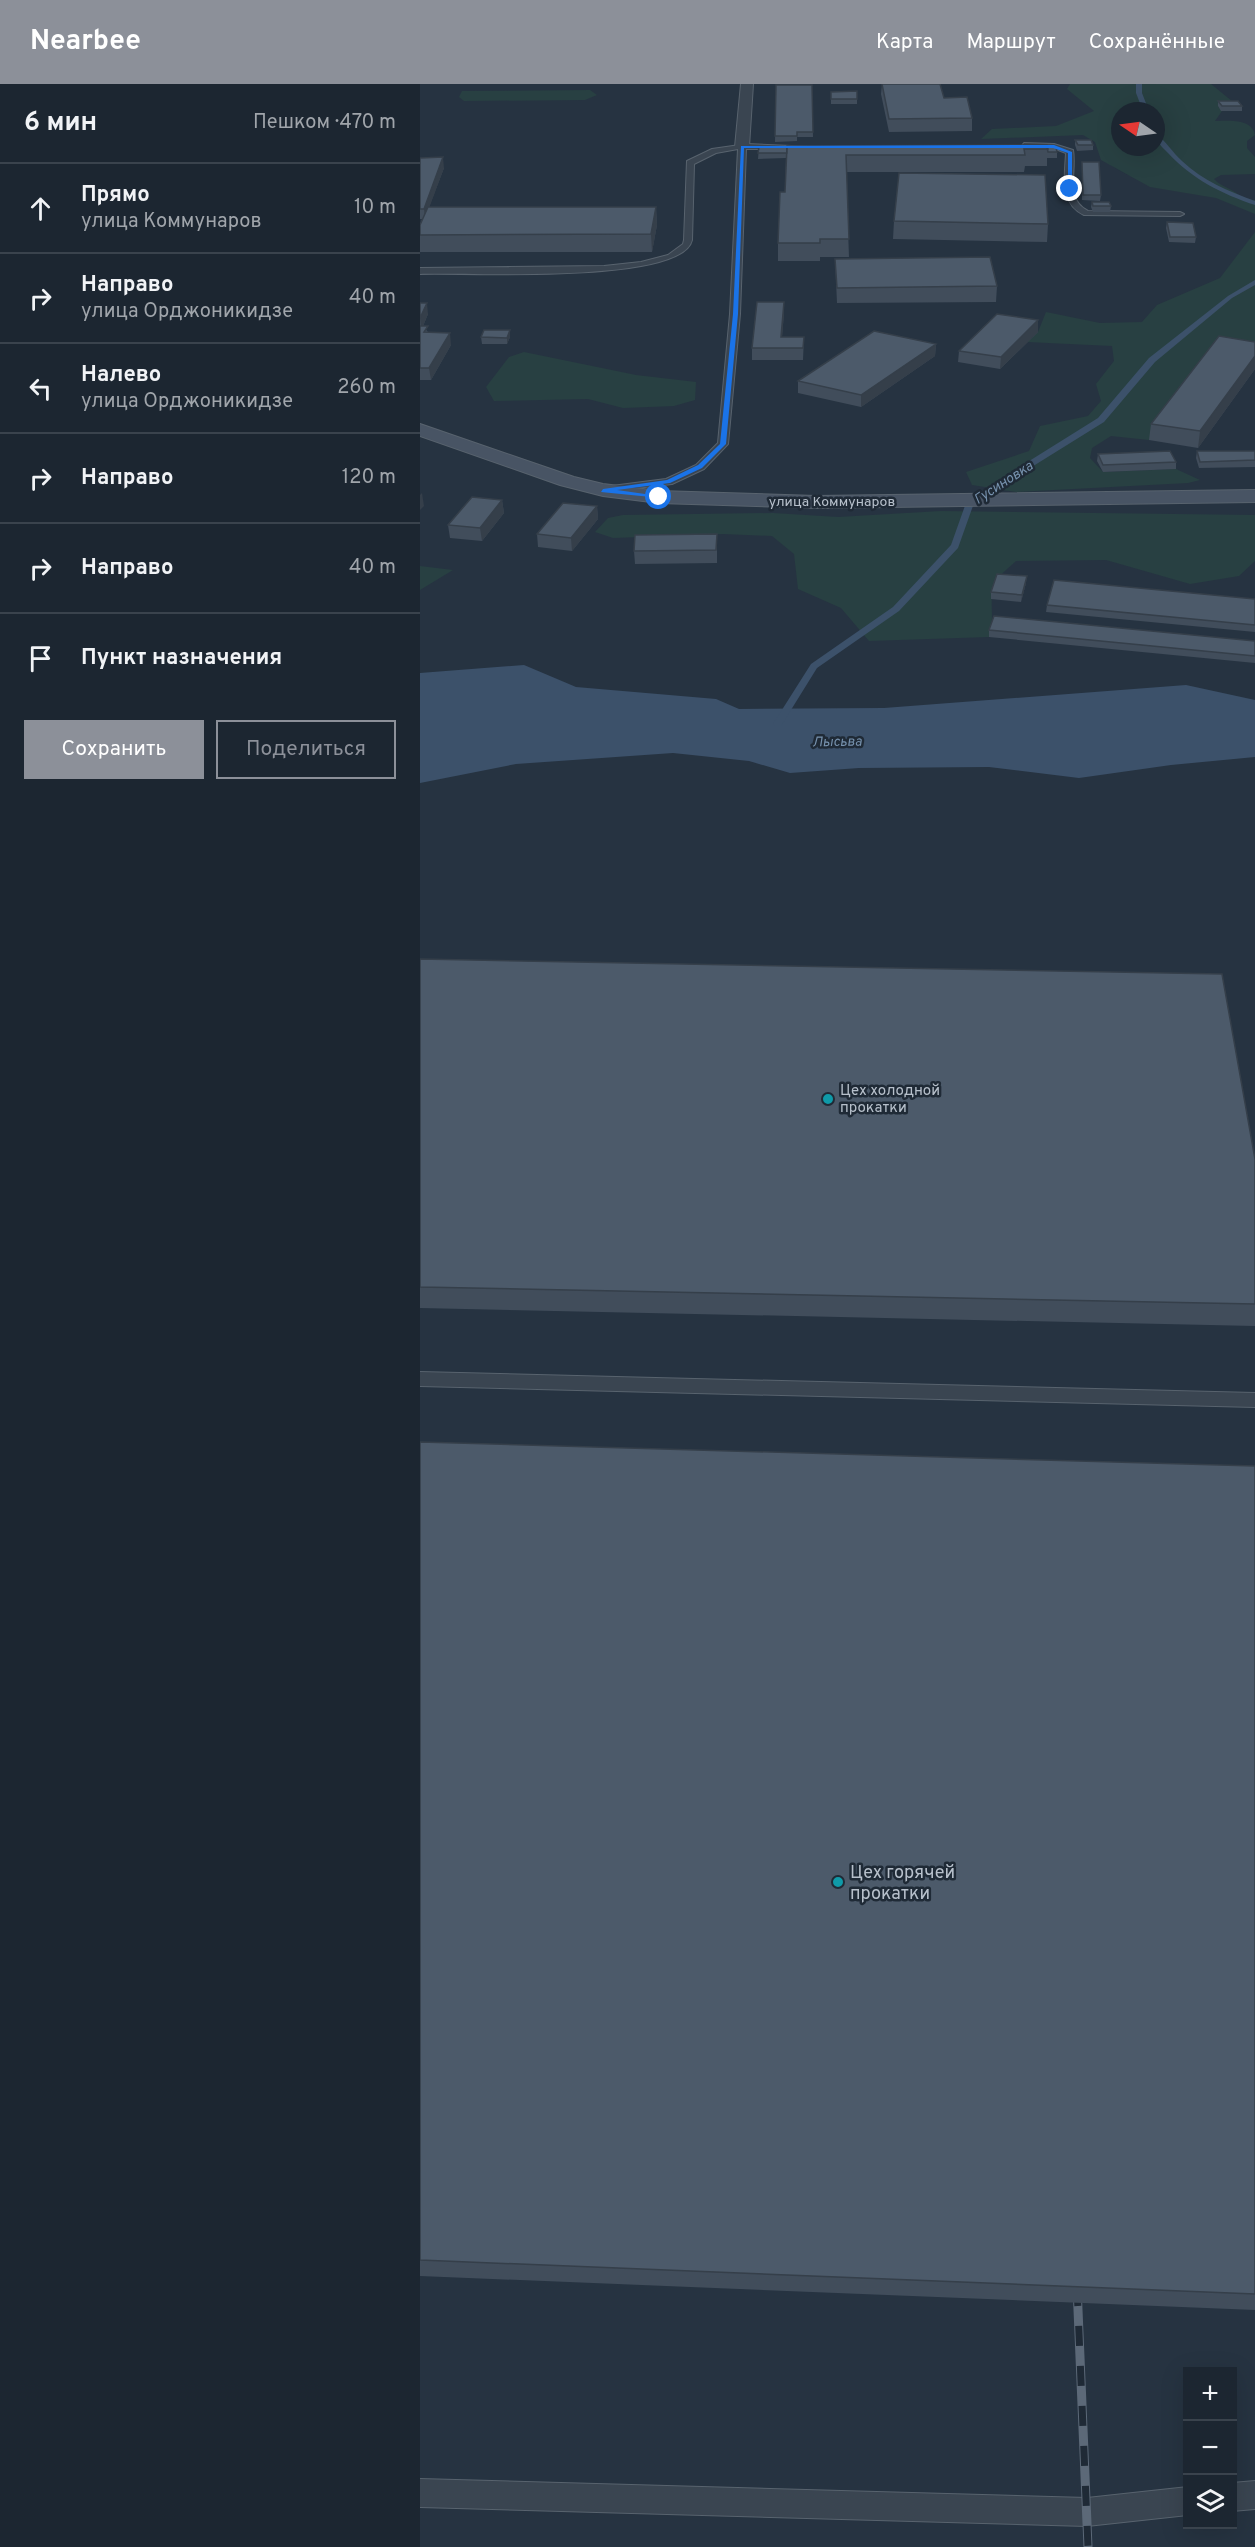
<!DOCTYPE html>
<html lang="ru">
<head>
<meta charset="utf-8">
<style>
  body { margin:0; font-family:Overpass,sans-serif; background:#252e39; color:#f1f3f6 }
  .controls { position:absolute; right:18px; bottom:18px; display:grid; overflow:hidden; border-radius:0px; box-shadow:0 6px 24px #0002 }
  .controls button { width:54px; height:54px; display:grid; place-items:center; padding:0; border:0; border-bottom:2px solid #3a434d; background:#1c2631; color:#f1f3f6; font:30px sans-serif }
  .compass { position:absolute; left:691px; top:18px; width:54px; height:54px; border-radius:50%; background:#1c2631; box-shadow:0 6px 24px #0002; rotate:283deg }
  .stop { position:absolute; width:18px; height:18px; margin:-14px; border:4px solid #1a73e8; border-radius:50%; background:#fff }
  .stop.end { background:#1a73e8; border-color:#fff; box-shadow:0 2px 6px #0008 }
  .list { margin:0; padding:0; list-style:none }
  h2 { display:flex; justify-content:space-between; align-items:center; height:78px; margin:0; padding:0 24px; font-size:26px }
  h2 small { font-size:20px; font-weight:400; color:#a0a5ab }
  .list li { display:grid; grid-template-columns:39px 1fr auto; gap:18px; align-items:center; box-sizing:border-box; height:90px; padding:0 24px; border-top:2px solid #3a434d }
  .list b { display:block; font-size:22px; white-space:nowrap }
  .list p { margin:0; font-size:20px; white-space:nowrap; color:#a0a5ab }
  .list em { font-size:20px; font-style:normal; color:#a0a5ab }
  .actions { display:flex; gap:12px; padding:18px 24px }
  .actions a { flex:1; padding:14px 0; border:2px solid #8c9099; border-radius:0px; text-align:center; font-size:21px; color:#8c9099 }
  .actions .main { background:#8c9099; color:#fff }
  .icon { flex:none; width:33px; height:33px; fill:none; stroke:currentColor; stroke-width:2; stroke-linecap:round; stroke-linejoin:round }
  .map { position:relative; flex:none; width:835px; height:2463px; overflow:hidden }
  header { display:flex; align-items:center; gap:36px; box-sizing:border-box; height:84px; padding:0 30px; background:#8c9099; color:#fff }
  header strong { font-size:28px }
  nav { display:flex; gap:33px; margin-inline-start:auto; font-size:21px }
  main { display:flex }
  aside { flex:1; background:#1c2631 }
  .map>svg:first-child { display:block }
  .green { fill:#284042; fill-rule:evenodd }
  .water { fill:#3c516a }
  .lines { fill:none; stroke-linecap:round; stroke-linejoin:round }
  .stream { fill:#3c516a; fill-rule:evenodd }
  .service-casing { stroke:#58636e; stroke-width:2 }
  .minor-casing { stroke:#58636e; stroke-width:2 }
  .secondary-casing { stroke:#58636e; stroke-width:2 }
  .service { fill:#3a4551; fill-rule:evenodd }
  .minor { fill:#3a4551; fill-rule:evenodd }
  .secondary { fill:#485464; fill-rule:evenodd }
  .rail-casing { stroke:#5c6978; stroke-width:9 }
  .rail { stroke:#1f2a36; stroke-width:7; stroke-dasharray:20; stroke-linecap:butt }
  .wall { fill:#414d5b }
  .shaded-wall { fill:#353f4a }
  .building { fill:#4c5a6a; stroke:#353f4a; stroke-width:1.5 }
  .route { fill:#1a73e8 }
  .culture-dot { fill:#0f9aa8; stroke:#1f2a36; stroke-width:2 }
  .labels { text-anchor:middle; stroke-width:5; stroke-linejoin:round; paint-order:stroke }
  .far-water-label { font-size:14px; font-style:italic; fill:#7792ae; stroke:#1f2a36 }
  .far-street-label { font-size:14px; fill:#b7c0cb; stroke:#1f2a36 }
  .poi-label { font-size:15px; fill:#b7c0cb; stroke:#1f2a36; text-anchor:start }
  .near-poi-label { font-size:18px; fill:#b7c0cb; stroke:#1f2a36; text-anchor:start }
</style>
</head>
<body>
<header>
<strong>Nearbee</strong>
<nav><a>Карта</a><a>Маршрут</a><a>Сохранённые</a></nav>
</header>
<main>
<aside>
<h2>6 мин<small>Пешком · 470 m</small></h2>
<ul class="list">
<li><svg class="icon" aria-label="ahead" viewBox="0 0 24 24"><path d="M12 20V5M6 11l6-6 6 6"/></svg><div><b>Прямо</b><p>улица Коммунаров</p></div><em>10 m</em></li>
<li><svg class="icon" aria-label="right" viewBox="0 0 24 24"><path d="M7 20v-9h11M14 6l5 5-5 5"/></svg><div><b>Направо</b><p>улица Орджоникидзе</p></div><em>40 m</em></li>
<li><svg class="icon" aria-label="left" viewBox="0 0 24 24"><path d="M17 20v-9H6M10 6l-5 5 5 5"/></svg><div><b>Налево</b><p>улица Орджоникидзе</p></div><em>260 m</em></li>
<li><svg class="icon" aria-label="right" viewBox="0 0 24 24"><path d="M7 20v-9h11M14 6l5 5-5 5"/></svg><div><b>Направо</b></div><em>120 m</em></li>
<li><svg class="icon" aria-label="right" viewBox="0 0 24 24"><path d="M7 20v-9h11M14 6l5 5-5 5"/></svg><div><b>Направо</b></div><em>40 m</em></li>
<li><svg class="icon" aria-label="arrive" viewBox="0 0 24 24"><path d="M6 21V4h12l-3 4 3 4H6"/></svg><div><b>Пункт назначения</b></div></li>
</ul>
<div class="actions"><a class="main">Сохранить</a><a>Поделиться</a></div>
</aside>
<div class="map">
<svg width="835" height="2463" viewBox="0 0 835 2463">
  <rect width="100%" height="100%" fill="#263341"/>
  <path class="green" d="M 650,0 L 791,0 L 818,22 L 798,22 L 802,27 L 795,37 C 808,37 832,34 835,51 L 827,57 L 827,64 L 835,73 L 835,90 L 801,91 L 794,95 C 801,103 813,104 823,115 L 835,116 L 835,130 L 796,114 L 730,103 L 681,76 L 675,58 L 663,51 L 561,55 L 572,45 L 636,42 L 674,27 L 647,5 ZM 700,27 L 736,27 L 736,63 L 700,63 Z
    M 170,6 L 177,11 L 165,16 L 44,17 L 39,13 L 42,7 Z
    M 835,148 L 835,259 L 796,269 L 729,356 L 691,352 L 672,364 L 670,374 L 683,388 L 756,385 L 780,396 L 768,399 L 596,408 L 552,401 L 546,388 L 609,367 L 620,342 L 668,332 L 681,317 L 676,300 L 694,277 L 692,262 L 607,258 L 618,248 L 626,228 L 680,239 L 722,238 L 737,221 L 800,194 Z
    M 104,268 L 216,291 L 276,298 L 275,316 L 254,322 L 203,324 L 168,315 L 74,317 L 66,303 L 89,273 Z
    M 521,427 L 835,431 L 835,477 L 819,492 L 770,500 L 686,476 L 596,477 C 590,483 580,490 576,497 C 567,514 576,533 569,553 L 449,557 L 421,524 L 378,505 L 374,470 L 352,452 L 303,450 L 193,454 L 175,448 L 188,434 L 203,431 L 353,429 L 418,433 Z
    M 0,482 L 33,486 L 0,506 Z"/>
  <path class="water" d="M 104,581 L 156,603 L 296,615 L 319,625 L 464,624 L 766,601 L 835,616 L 835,673 L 751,681 L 659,694 L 569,683 L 439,684 L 370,689 L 329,677 L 253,669 L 96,680 L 0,699 L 0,589 Z"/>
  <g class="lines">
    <path class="stream" d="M 716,0 L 722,0 L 722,9 L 729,27 L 723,27 L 716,9 Z
      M 736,50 C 746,57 753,69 762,77 C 783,97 808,107 835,117 L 835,121 C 802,110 772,95 748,69 C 743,64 736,58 736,50 Z
      M 835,196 L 835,201 L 812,214 L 735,278 L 684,338 L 554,419 L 538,464 L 479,527 L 397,584 L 361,642 L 355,642 L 353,640 L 391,580 L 473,523 L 531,461 L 547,416 L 678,334 L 729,274 L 808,212 Z"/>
    <defs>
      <path id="service" d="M 604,59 L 634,60 L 653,66 C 657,87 644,115 668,127 L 760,128 L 764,130 L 760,132 L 664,131 C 639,119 645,92 646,69 L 633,64 L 601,63 Z
        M 327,60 L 395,63 L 391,65 L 326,65 L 320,230 L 308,360 L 284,385 L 252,400 L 180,408 L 179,406 L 184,403 L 246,395 L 276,381 L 298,359 L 310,230 L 318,65 L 296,69 L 274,80 L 272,156 C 262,201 42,188 0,190 L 0,184 L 184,182 L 221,178 L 248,171 L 263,160 L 264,156 L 267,77 L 292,65 Z
        M 0,1288 L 835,1309 L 835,1323 L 0,1302 Z
        M 0,2395 L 667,2414 L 768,2403 L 768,2431 L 667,2442 L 0,2423 Z
        M 835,2397 L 835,2425 L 812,2427 L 812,2399 Z"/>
      <path id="minor" d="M 321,0 L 333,0 L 329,63 L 322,67 L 315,63 Z"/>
      <path id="secondary" d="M 0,340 L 154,393 L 183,400 L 239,407 L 396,412 L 835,406 L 835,418 L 396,424 L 239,419 L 183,412 L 140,401 L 0,352 Z"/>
    </defs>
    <use href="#service" class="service-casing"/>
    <use href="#minor" class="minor-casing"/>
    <use href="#secondary" class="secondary-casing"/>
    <use href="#service" class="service"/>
    <use href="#minor" class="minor"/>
    <use href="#secondary" class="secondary"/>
    <defs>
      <path id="rail" d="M 657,2202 L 668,2463"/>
    </defs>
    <use href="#rail" class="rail-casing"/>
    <use href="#rail" class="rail"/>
  </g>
  <path class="wall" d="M 462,0 L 520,0 L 524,14 L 552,34 L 552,47 L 469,48 L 461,10 Z
    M 356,1 L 392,1 L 393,53 L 377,53 L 377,57 L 355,58 Z
    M 411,8 L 437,15 L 437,20 L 411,20 Z
    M 798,17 L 822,22 L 822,27 L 801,27 L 798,22 Z
    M 655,56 L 673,61 L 673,66 L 657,67 L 655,61 Z
    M 339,63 L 627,63 L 637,68 L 637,74 L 627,74 L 627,82 L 605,82 L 604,88 L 426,88 L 429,173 L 400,173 L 400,177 L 358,177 L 358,159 L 365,108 L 366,74 L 338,75 Z
    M 0,74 L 24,84 L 9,123 L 236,123 L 237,141 L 232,168 L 0,168 L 0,141 L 2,135 L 0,135 Z
    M 662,78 L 681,111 L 680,117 L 662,116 Z
    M 672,118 L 691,122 L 690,128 L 673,128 L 671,123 Z
    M 474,137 L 628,140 L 627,158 L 473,155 Z
    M 747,138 L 776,153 L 775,159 L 749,158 L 746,144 Z
    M 415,175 L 577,202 L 576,218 L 417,219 Z
    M 0,219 L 8,230 L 3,242 L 8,248 L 31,261 L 11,296 L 0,296 Z
    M 364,229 L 362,253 L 384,253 L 383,276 L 332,276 L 332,264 Z
    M 618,236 L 618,248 L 580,285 L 538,278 L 539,267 Z
    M 90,246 L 90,253 L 87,260 L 62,260 L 61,253 Z
    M 835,258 L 835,285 L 778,364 L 729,356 L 731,340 Z
    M 516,260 L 515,272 L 441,323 L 378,309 L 378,297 Z
    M 777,367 L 835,367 L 835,383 L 779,384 L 776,374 Z
    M 678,370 L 756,378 L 756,385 L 683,388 L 677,377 Z
    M 82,416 L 84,429 L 62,457 L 30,454 L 28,441 Z
    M 177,422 L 178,435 L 152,467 L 118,463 L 117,450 Z
    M 297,450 L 297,479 L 215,480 L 214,467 Z
    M 606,499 L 601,518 L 571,515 L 571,508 Z
    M 835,515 L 835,548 L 626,528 L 627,521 Z
    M 569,546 L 835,557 L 835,579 L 569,553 Z
    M 0,875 L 835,1075 L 835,1242 L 0,1224 Z
    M 0,1358 L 835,1382 L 835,2226 L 0,2192 Z"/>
  <path class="shaded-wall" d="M 23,73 L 24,84 L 5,135 L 4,125 Z
    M 236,123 L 237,141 L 232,168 L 231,150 Z
    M 364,218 L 364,229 L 361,265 L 361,253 Z
    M 7,219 L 8,230 L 1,247 L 0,234 Z
    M 618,236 L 618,248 L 580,285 L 581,273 Z
    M 90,246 L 90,253 L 87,260 L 87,254 Z
    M 30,249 L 31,261 L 11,296 L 9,284 Z
    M 516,260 L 515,272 L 441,323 L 441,311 Z
    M 835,272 L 835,285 L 778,364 L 780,347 Z
    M 2,409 L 4,422 L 0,426 L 0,411 Z
    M 82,416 L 84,429 L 62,457 L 60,444 Z
    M 177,422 L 178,435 L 152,467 L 151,454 Z
    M 607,492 L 606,499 L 601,518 L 602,511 Z"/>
  <path class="building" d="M 462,0 L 520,0 L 524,14 L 547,13 L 552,34 L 469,35 Z
    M 356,1 L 392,1 L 393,48 L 377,48 L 377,52 L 355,52 Z
    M 437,7 L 437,15 L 411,15 L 411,8 Z
    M 798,17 L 818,17 L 822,22 L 802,22 Z
    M 655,56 L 671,56 L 673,61 L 658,61 Z
    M 627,61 L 628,65 L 604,65 L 605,71 L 426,71 L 429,155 L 400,155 L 400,159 L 358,159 L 360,108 L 365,108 L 367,62 Z
    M 339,63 L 367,63 L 367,69 L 338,69 Z
    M 627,63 L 636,63 L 637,68 L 628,68 Z
    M 23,73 L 4,125 L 0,125 L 0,74 Z
    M 662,78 L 679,78 L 681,111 L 663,111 Z
    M 479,89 L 625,91 L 628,140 L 474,137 Z
    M 672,118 L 689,118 L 691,122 L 673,122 Z
    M 8,123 L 236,123 L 231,150 L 0,151 L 0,141 Z
    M 747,138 L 773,139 L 776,153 L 750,153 Z
    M 570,173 L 577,202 L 417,204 L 415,175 Z
    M 337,218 L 364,218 L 361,253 L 384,253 L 383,264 L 332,264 Z
    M 0,219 L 7,219 L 0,234 Z
    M 577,230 L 618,236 L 581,273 L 539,267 Z
    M 0,242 L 8,242 L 4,248 L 30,249 L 9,284 L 0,284 Z
    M 64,246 L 90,246 L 87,254 L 61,253 Z
    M 454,247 L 516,260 L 441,311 L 378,297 Z
    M 799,252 L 835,258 L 835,272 L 780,347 L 731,340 Z
    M 750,367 L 756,378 L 683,381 L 678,370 Z
    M 777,367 L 835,367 L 835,376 L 780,378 Z
    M 52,413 L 82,416 L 60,444 L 28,441 Z
    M 143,419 L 177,422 L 151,454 L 117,450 Z
    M 297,450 L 296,466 L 214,467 L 215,451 Z
    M 577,490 L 607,492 L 602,511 L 571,508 Z
    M 634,496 L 835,515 L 835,541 L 627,521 Z
    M 574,532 L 835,557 L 835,572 L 569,546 Z
    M 0,875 L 802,890 L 835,1075 L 835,1220 L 0,1203 Z
    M 0,1358 L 835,1382 L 835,2210 L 0,2176 Z"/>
  <path class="route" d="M 634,61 L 652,68 L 652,106 L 648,105 L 648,69 L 633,64 L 324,64 L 318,230 L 306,360 L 282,384 L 250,399 L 197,406 L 239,412 L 241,414 L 181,408 L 183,405 L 247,396 L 278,381 L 300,360 L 313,230 L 321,62 Z"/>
  <g class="culture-dot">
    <circle cx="408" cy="1015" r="6"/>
    <circle cx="418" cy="1798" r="6"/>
  </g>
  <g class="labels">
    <g class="far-water-label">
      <text transform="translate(583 398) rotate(-33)" y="5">Гусиновка</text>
      <text transform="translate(417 657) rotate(-1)" y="5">Лысьва</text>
    </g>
    <g class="far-street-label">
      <text x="412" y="422">улица Коммунаров</text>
    </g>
    <g class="poi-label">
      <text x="420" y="1011">Цех холодной<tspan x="420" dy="17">прокатки</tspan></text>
    </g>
    <g class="near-poi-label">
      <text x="430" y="1794">Цех горячей<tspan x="430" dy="21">прокатки</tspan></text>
    </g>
  </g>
</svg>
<div class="controls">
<button>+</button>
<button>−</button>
<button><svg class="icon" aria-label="layers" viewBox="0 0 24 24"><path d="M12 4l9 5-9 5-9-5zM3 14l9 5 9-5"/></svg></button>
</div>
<svg class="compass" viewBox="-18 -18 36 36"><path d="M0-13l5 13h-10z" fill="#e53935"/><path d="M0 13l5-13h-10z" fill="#a0a5ab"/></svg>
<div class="stop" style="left:239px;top:413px"></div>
<div class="stop end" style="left:650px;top:105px"></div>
</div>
</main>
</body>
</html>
